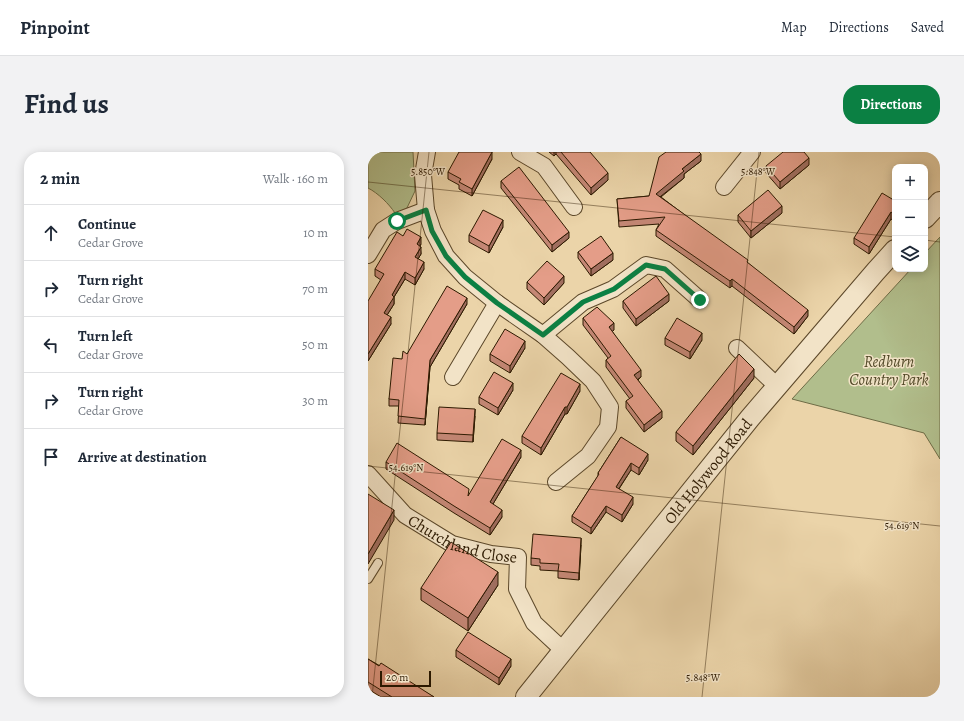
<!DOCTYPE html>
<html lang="en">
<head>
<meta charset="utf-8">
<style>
  body { margin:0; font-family:Alegreya,serif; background:#f2f2f3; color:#1f2937 }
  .controls { position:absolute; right:12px; top:12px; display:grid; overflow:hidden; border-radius:8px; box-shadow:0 2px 10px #0003 }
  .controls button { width:36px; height:36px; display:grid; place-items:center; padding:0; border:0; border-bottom:1px solid #e0e1e3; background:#fff; color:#1f2937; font:20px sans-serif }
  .scale { position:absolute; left:12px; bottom:10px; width:51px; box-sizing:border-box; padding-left:4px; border:2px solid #2c1900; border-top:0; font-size:11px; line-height:14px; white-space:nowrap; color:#2c1900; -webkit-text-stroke:3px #f2e3c7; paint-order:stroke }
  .stop { position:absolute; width:12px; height:12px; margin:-9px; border:3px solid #0b8043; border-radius:50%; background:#fff }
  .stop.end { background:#0b8043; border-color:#fff; box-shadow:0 1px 4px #0008 }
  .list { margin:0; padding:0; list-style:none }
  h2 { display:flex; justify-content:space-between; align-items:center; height:52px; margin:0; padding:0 16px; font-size:17px }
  h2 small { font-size:13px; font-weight:400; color:#747a83 }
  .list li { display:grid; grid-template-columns:26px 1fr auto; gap:12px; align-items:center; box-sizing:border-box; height:56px; padding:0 16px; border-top:1px solid #e0e1e3 }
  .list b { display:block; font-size:15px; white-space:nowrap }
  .list p { margin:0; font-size:13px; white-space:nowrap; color:#747a83 }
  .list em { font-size:13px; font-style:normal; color:#747a83 }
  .icon { flex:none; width:22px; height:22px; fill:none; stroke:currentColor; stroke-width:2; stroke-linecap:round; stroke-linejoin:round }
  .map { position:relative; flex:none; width:572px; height:545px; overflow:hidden; border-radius:16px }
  header { display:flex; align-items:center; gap:24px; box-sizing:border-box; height:56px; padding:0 20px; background:#fff; border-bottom:1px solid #e0e1e3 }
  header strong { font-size:19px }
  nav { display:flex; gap:22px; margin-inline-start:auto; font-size:14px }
  .intro { display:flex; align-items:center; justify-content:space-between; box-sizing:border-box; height:96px; padding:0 24px }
  h1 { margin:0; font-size:28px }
  .button { padding:10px 18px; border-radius:16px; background:#0b8043; color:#fff; font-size:14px; font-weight:700 }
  main { display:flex; gap:24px; padding:0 24px }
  aside { flex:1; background:#fff; border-radius:16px; box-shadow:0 2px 10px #0003 }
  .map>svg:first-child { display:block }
  .green { fill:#b1be8c; stroke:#6e6c46 }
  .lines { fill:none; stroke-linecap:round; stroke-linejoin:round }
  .service-casing { stroke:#5c482a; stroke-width:10 }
  .minor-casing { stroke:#5c482a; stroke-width:18 }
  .tertiary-casing { stroke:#5c482a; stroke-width:22 }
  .service { stroke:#f2e3c7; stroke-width:8 }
  .minor { stroke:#f2e3c7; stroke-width:16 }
  .tertiary { stroke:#f2e3c7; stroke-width:20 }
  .wall { fill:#c48775; stroke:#2c1900 }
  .shaded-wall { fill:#a06e5f; stroke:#2c1900 }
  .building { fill:#e49d88; stroke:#2c1900 }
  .route { stroke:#0b8043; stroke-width:5 }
  .ticks { fill:none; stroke:#2c1900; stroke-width:1; stroke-opacity:0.45 }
  .labels { text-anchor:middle; stroke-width:3; stroke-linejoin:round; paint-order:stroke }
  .park-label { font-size:16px; font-style:italic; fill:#544b2a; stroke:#f2e3c7 }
  .street-label { font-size:16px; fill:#2c1900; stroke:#f2e3c7 }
  .ticks-label { font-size:10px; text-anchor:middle; fill:#2c1900; stroke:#f2e3c7; stroke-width:3; stroke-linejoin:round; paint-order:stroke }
</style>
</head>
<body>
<header>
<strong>Pinpoint</strong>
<nav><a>Map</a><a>Directions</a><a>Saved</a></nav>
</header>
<div class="intro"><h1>Find us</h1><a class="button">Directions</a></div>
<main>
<aside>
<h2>2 min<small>Walk · 160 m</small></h2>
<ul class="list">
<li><svg class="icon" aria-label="ahead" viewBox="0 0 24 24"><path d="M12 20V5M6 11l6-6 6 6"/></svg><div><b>Continue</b><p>Cedar Grove</p></div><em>10 m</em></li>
<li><svg class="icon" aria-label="right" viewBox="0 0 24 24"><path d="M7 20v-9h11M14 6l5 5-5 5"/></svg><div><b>Turn right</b><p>Cedar Grove</p></div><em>70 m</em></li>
<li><svg class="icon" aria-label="left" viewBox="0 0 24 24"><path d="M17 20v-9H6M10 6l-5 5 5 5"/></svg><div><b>Turn left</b><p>Cedar Grove</p></div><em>50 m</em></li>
<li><svg class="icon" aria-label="right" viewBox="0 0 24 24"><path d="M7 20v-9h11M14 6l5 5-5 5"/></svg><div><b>Turn right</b><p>Cedar Grove</p></div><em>30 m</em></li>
<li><svg class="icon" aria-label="arrive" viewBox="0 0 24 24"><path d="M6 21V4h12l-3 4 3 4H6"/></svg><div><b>Arrive at destination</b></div></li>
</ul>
</aside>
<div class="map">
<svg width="572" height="545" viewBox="0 0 572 545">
  <rect width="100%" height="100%" fill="#ebd4a9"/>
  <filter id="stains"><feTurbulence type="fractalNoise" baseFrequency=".005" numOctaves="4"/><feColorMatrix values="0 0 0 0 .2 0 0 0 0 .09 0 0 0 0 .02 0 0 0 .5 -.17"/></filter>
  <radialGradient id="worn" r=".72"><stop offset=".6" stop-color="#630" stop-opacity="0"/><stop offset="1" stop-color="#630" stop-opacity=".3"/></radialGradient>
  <path class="green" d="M 0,0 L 45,0 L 47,39 L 38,58 L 27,61 C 21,52 10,41 0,36 Z
    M 572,85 L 572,307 L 556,281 L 424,247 L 543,117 L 557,117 L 557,101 Z"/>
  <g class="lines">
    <defs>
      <path id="service" d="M 0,427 L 10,411"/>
      <g id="minor">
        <path d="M 59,0 L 55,23 L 58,58 L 65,79 L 78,104 L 97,125 L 129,151 L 175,183 L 200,205 L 225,229 L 242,255 L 240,275 L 220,304 L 188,330"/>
        <path d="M 152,0 L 176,14 L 206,55"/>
        <path d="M 356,35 L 384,0"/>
        <path d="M 0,103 L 15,78 L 29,69 L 58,58"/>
        <path d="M 175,183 L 215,150 L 245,137 L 278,113 L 297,117 L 332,148"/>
        <path d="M 369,196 L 409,234"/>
        <path d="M 85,225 L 129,151"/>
        <path id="s1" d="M 0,322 L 37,363 L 84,392 L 123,402 L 150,405 L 149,437 L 166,471 L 195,498"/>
      </g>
      <g id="tertiary">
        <path d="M 557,66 L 572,50"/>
        <path id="s2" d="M 158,545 L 382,266 L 508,119 L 527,98"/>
      </g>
    </defs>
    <use href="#service" class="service-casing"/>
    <use href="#minor" class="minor-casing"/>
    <use href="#tertiary" class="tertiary-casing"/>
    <use href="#service" class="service"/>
    <use href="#minor" class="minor"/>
    <use href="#tertiary" class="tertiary"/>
  </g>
  <path class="wall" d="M 181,0 L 222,0 L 240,28 L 223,43 L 188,2 L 186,4 Z
    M 124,7 L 104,44 L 91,37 L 91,33 L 80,27 L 80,20 Z
    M 333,9 L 316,22 L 316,26 L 293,45 L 380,111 L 440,164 L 426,182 L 364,134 L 362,136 L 288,84 L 288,78 L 291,72 L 251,75 L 249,47 L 281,44 Z
    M 441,13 L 412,37 L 398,21 L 398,14 Z
    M 133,29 L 201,86 L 184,100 L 133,36 Z
    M 527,42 L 527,70 L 523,67 L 501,102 L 486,92 L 486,86 L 524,47 Z
    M 414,61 L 383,86 L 370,70 L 370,63 Z
    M 135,75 L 121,101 L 101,90 L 101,83 Z
    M 53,92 L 52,94 L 53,102 L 50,107 L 56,117 L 47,133 L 37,127 L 26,145 L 26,152 L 19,163 L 23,172 L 0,209 L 13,128 L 7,124 L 7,117 Z
    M 210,100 L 245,108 L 223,124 L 210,106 Z
    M 159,130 L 196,131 L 176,153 L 159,137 Z
    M 255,149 L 301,149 L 268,174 L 255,156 Z
    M 99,152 L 62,215 L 57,273 L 30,271 L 31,254 L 21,254 L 21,247 L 34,207 L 39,202 Z
    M 215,166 L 246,178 L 244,179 L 273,225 L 270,228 L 294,266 L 276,280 L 258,256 L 258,249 L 262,247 L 238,215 L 238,208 L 240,206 L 215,173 Z
    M 297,186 L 334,188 L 322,207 L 297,193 Z
    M 157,196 L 142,221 L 122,209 L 122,202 Z
    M 386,226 L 325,303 L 308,289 L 308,280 Z
    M 145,238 L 130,263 L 111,252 L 111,245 Z
    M 212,239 L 199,262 L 197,262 L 173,303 L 154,291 L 154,284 Z
    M 107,264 L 105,290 L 69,288 L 69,281 Z
    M 253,285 L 280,308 L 271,323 L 263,318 L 251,337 L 265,352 L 254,370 L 238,360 L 223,382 L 204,370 L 204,364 L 230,324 L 230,321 Z
    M 153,305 L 125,352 L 134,365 L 122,383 L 86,361 L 18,317 L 18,310 L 101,343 Z
    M 213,393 L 211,428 L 190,426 L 190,419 L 172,418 L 172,414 L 163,413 L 163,406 Z
    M 130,433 L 100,479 L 53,448 L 53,436 Z
    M 88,498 L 143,514 L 131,533 L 88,505 Z
    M 0,507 L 66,545 L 13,545 L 0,537 Z"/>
  <path class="shaded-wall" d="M 124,0 L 124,7 L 104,44 L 104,37 Z
    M 186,0 L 188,0 L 188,2 L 186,4 Z
    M 333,2 L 333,9 L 316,22 L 316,26 L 288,48 L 288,42 L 314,17 Z
    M 441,6 L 441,13 L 412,37 L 412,30 Z
    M 240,21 L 240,28 L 223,43 L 223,36 Z
    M 414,54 L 414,61 L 383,86 L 383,79 Z
    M 523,60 L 523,67 L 501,102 L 501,95 Z
    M 135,68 L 135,75 L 121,101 L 121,94 Z
    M 201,80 L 201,86 L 184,100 L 184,93 Z
    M 53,85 L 53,92 L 49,99 L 49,92 Z
    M 53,95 L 53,102 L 47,112 L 47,105 Z
    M 245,101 L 245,108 L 223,124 L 223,117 Z
    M 56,110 L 56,117 L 47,133 L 47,126 Z
    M 37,120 L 37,127 L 26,145 L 26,152 L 16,168 L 16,161 L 24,143 Z
    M 196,124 L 196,131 L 176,153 L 176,146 Z
    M 364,127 L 364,134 L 362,136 L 362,129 Z
    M 301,142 L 301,149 L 268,174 L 268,167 Z
    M 99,146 L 99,152 L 62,215 L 57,273 L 62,208 Z
    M 440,158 L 440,164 L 426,182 L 426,175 Z
    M 23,165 L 23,172 L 0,209 L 0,202 Z
    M 246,171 L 246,178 L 241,182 L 241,175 Z
    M 334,181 L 334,188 L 322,207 L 322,200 Z
    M 157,189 L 157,196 L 142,221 L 142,214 Z
    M 386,217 L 386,226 L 325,303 L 325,294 Z
    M 273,218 L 273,225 L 266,230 L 266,223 Z
    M 145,231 L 145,238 L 130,263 L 130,256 Z
    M 212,232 L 212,239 L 199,262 L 199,255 Z
    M 197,255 L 197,262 L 173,303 L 173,296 Z
    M 107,257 L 107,264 L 105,290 L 105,283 Z
    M 294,259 L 294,266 L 276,280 L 276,273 Z
    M 153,298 L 153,305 L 122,357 L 122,350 Z
    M 280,302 L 280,308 L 271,323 L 271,316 Z
    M 263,311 L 263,318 L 248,341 L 248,335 Z
    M 265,345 L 265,352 L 254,370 L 254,363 Z
    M 238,354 L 238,360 L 223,382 L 223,376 Z
    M 26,358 L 26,368 L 0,412 L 0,402 Z
    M 134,358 L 134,365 L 122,383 L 122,376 Z
    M 213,386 L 213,393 L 211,428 L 211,421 Z
    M 130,420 L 130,433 L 100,479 L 100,466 Z
    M 143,507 L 143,514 L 131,533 L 131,526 Z"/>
  <path class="building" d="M 91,0 L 124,0 L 104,37 L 91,30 L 93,27 L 80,20 Z
    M 193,0 L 222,0 L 240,21 L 223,36 Z
    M 298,0 L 331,0 L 333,2 L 314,17 L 316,19 L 288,42 L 380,108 L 379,110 L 440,158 L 426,175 L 364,127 L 362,129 L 288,78 L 297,65 L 251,69 L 249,47 L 281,44 L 291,5 Z
    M 415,0 L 436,0 L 441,6 L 412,30 L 398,14 Z
    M 151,15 L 201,80 L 184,93 L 133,29 Z
    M 400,38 L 414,54 L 383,79 L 370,63 Z
    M 514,41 L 524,47 L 527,42 L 527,63 L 523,60 L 501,95 L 486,86 Z
    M 115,58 L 135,68 L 121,94 L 101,83 Z
    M 39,77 L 53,85 L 49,92 L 53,95 L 47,105 L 56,110 L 47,126 L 37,120 L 24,143 L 26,145 L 16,161 L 23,165 L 0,202 L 0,149 L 16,122 L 7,117 L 29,80 L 35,84 Z
    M 233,84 L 245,101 L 223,117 L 210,100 Z
    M 179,109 L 196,124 L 176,146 L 159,130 Z
    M 288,124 L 301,142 L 268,167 L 255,149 Z
    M 79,134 L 99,146 L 62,208 L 57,267 L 30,264 L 31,248 L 21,247 L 25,206 L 34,207 L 35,199 L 39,202 Z
    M 229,155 L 246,171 L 241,175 L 273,218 L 266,223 L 294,259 L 276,273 L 258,249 L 265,244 L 238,208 L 243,204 L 215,166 Z
    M 309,166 L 334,181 L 322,200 L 297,186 Z
    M 137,177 L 157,189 L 142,214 L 122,202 Z
    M 371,202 L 386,217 L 325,294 L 308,280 Z
    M 126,220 L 145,231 L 130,256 L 111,245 Z
    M 193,221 L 212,232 L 199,255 L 197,255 L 173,296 L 154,284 Z
    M 71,255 L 107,257 L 105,283 L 69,281 Z
    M 253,285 L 280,302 L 271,316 L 263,311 L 248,335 L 265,345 L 254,363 L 238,354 L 223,376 L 204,364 L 231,322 L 230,321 Z
    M 134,287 L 153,298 L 122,350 L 134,358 L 122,376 L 86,354 L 18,310 L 29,291 L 101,337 L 100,344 Z
    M 0,342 L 26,358 L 0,402 Z
    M 165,382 L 213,386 L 211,421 L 190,419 L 191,412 L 172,411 L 172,407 L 163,406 Z
    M 83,390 L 130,420 L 100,466 L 53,436 Z
    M 100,480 L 143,507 L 131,526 L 88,498 Z
    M 0,507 L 11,514 L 13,511 L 66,545 L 24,545 L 0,530 Z"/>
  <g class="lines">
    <path class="route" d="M 29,69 L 58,58 L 64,79 L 78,104 L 97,125 L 129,151 L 175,183 L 215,150 L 246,137 L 278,113 L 297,117 L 332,148"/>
  </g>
  <path class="ticks" d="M 0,30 L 527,85M 557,88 L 572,90M 0,314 L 572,374M 4,545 L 61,0M 334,545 L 391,0"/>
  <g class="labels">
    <g class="park-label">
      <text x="521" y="215">Redburn<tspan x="521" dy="18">Country Park</tspan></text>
    </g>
    <g class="street-label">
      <text dy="6" stroke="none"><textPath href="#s2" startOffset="290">Old Holywood Road</textPath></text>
      <text dy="6" stroke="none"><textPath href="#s1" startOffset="119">Churchland Close</textPath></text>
    </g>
  </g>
  <g class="ticks-label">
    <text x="60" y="23">5.850°W</text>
    <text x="390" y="23">5.848°W</text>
    <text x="38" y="319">54.619°N</text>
    <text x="534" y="377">54.619°N</text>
    <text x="335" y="529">5.848°W</text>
  </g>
  <rect width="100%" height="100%" filter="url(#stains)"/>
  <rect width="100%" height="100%" fill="url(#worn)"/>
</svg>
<div class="controls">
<button>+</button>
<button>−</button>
<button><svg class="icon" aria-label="layers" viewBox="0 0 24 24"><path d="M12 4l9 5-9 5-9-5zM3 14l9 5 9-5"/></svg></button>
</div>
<div class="scale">20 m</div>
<div class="stop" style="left:29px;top:69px"></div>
<div class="stop end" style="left:332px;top:148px"></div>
</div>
</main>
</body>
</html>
